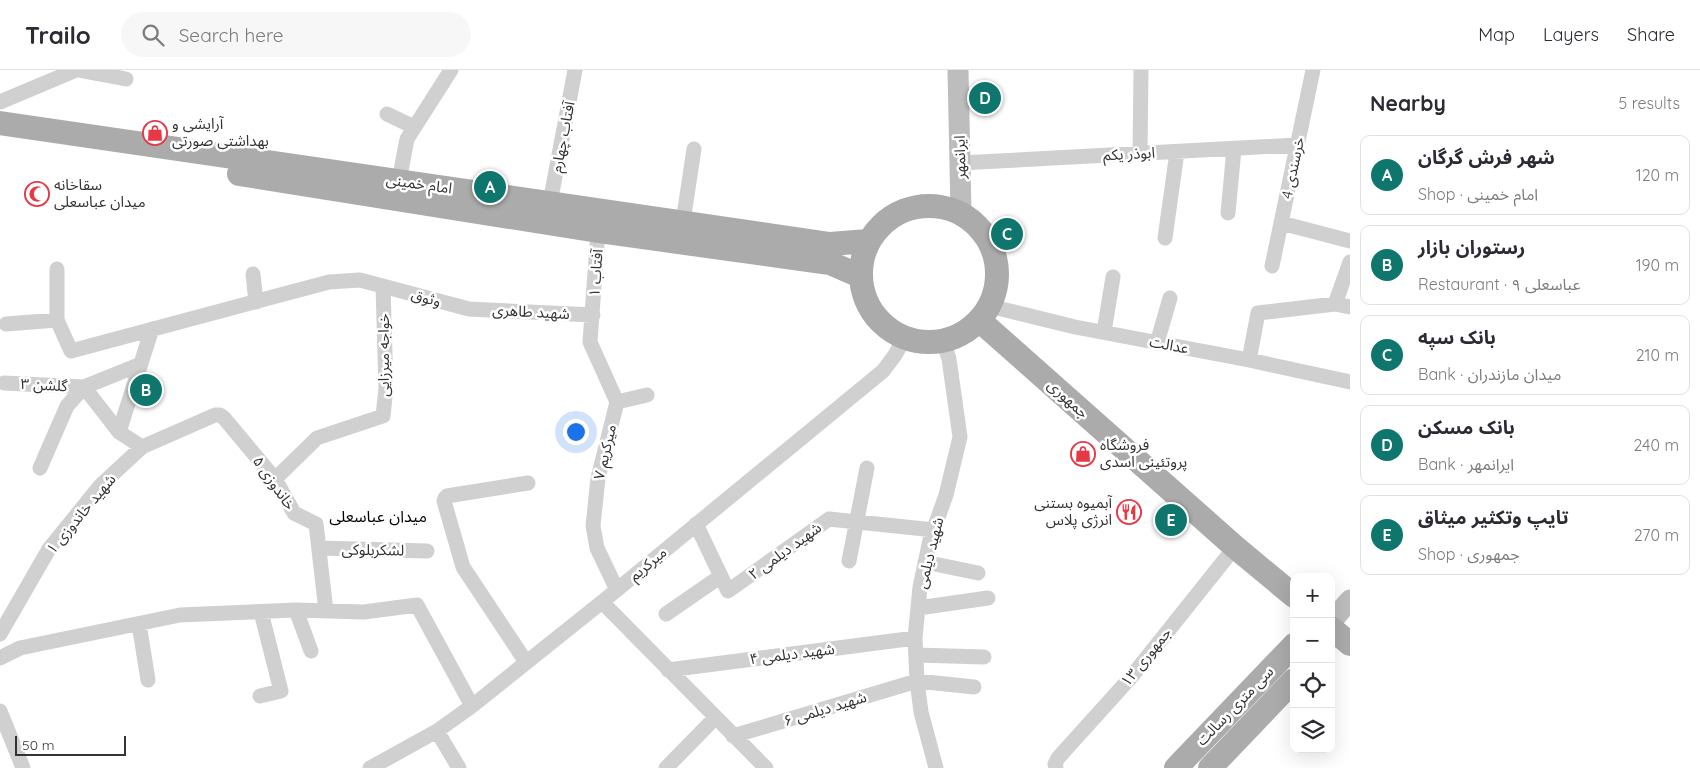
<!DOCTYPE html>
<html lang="en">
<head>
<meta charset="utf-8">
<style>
  body { margin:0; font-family:Quicksand,"Noto Sans Arabic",sans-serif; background:#f7f7f7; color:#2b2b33 }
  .controls { position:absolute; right:15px; bottom:15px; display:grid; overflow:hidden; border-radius:10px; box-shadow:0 5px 20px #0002 }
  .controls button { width:45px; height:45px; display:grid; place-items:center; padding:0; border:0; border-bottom:1px solid #e1e1e2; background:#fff; color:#2b2b33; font:25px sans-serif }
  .scale { position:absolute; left:15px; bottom:12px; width:111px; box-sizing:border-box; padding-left:5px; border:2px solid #333; border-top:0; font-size:14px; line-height:18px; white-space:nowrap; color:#333; -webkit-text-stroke:4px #fff; paint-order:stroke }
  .you { position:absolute; left:575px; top:361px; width:18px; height:18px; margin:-12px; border:4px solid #fff; border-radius:50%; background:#1a73e8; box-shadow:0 0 0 8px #1a73e833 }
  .badge { display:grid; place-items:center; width:32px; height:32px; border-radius:50%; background:#0f766e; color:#fff; font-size:16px; font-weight:700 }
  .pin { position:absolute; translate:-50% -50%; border:2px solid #fff; box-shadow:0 1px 5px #0006 }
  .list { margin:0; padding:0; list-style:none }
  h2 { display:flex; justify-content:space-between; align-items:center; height:65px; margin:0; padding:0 20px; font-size:21px }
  h2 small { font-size:16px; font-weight:400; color:#7c7c81 }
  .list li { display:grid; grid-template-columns:32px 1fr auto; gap:15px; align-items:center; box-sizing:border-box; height:80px; margin:0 10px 10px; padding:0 10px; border:1px solid #e1e1e2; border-radius:10px }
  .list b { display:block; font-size:19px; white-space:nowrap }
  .list p { margin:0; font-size:16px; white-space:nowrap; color:#7c7c81 }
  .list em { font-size:16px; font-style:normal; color:#7c7c81 }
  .icon { flex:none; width:28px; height:28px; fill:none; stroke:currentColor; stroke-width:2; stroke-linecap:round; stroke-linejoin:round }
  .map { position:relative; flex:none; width:1350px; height:698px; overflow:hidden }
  header { display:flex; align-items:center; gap:30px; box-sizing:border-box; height:70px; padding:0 25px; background:#fff; border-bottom:1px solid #e1e1e2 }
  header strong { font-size:24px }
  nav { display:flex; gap:28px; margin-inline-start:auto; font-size:18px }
  .search { width:350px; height:45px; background:#f7f7f7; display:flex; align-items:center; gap:12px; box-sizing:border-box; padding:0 18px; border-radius:28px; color:#7c7c81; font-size:19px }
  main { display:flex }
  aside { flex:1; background:#fff }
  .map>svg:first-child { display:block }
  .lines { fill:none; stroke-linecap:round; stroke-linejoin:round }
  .minor { stroke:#d0d0d0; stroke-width:15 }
  .secondary { stroke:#bdbdbd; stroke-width:21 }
  .primary { stroke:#ababab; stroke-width:24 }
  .labels { text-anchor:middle; stroke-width:5; stroke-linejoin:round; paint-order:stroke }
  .poi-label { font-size:15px; fill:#333; stroke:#fff; text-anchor:start }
  .street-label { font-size:15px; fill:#333; stroke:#fff }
  .neighbourhood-label { font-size:16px; fill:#000; stroke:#fff }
</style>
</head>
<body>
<header>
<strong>Trailo</strong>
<div class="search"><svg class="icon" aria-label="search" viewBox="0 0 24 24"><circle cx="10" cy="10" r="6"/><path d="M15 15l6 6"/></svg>Search here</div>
<nav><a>Map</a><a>Layers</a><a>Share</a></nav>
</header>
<main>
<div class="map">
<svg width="1350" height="698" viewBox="0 0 1350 698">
  <rect width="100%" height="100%" fill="#fff"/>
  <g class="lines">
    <path class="minor" d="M 78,0 L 126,9
      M 0,32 L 76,0
      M 387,44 L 414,57
      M 1140,84 L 1141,0
      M 960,93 L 1297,75
      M 399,111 L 407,69 L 451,0
      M 550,133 L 575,0
      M 1228,143 L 1234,79
      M 683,152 L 694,79
      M 1281,153 L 1350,171
      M 598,161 L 590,272 L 617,332 L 598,408 L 593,456 L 597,478 L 617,520
      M 1165,168 L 1177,82
      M 1272,196 L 1313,0
      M 57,199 L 57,250 L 71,281 L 329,212 L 360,210 L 469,239 L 593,245
      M 253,204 L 256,232
      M 1335,234 L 1350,192
      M 989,236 L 1075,257 L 1249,290 L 1350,312
      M 6,254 L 57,250
      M 1104,262 L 1113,207
      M 1157,273 L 1170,228
      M 1249,290 L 1258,243 L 1335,234 L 1350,237
      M 4,313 L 84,317 L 141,294
      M 84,317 L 119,362 L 142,377
      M 617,332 L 647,325
      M 119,362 L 152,259
      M 40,398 L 67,336 L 84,317
      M 275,409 L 317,368 L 383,346 L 386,318 L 383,216
      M 696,454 L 728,521 L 829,449 L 934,460
      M 319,478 L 427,481
      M 849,491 L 867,398
      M 925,492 L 978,503
      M 602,532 L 766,698
      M 918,538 L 988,528
      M 296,540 L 311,581
      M 666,544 L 721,506
      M 139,554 L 148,610
      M 0,564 L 49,479 L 100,416 L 142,377 L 215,345 L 220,345 L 224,348 L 275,409 L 294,443 L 316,454 L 326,541
      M 916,585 L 984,587
      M 0,588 L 20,578 L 180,545 L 296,540 L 364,542 L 417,535 L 472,636
      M 526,592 L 463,497 L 444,431 L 445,428 L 447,426 L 528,413
      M 668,600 L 915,568
      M 260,626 L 281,621 L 261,542
      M 0,641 L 23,698
      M 437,661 L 459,698
      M 733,666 L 917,611 L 974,617
      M 370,698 L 437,661 L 472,636 L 602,532 L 883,301 L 895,285 L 905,267
      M 666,698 L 715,648
      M 936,698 L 921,642 L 917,611 L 915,568 L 920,517 L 930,470 L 946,425 L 960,367 L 949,289 L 943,270
      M 1056,698 L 1055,694 L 1058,688 L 1132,606 L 1235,477"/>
    <path class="secondary" d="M 958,0 L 961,143
      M 1331,552 L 1350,530"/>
    <path class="primary" d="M 0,53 L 830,174 L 868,171
      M 239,104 L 598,161 L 830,193 L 860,206
      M861 204a68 68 0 1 1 136 0a68 68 0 1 1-136 0Z
      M 979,250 L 1235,477 L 1294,526
      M 1331,558 L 1350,574
      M 1176,698 L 1294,575
      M 1210,698 L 1294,610"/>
  </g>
  <defs>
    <symbol id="shop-ring" viewBox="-11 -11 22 22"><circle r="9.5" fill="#fff" stroke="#e63946" stroke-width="1.5"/><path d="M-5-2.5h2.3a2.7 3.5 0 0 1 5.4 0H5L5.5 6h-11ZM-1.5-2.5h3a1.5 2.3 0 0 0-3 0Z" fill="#e63946"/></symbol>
    <symbol id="mosque-ring" viewBox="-11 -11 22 22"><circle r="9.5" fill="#fff" stroke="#e63946" stroke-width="1.5"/><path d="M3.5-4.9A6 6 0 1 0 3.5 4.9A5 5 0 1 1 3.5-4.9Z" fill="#e63946"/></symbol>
    <symbol id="restaurant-ring" viewBox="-11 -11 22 22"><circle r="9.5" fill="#fff" stroke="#e63946" stroke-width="1.5"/><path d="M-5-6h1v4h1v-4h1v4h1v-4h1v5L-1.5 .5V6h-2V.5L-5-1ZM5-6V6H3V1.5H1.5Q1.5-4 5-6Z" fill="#e63946"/></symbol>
  </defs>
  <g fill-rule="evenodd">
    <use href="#shop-ring" x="141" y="49" width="28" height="28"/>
    <use href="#mosque-ring" x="23" y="110" width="28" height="28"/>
    <use href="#shop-ring" x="1069" y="370" width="28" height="28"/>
    <use href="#restaurant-ring" x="1115" y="428" width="28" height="28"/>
  </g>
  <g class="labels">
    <g class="poi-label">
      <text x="172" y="59">آرایشی و<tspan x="172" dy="17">بهداشتی صورتی</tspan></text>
      <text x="54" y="120">سقاخانه<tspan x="54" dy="17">میدان عباسعلی</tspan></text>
      <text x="1100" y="380">فروشگاه<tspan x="1100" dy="17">پروتئینی اسدی</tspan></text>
      <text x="1112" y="438" text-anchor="end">آبمیوه بستنی<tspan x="1112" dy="17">انرژی پلاس</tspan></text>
    </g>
    <g class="street-label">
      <text transform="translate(563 67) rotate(-79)" y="5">آفتاب چهارم</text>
      <text transform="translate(1129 84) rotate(-3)" y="5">ابوذر یکم</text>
      <text transform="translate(960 87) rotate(-91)" y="5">ایرانمهر</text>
      <text transform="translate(1293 98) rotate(-78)" y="5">خرسندی 4</text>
      <text transform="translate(419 114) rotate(8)" y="5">امام خمینی</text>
      <text transform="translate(596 203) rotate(-86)" y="5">۱ آفتاب</text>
      <text transform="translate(426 228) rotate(15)" y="5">وثوق</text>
      <text transform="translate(531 242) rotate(3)" y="5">شهید طاهری</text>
      <text transform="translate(1169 275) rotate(11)" y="5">عدالت</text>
      <text transform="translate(384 285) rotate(-90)" y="5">خواجه میرزایی</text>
      <text transform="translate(44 315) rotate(3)" y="5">۳ گلشن</text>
      <text transform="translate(1068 329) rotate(42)" y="5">جمهوری</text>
      <text transform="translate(605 382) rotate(-77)" y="5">۷ میرکریم</text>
      <text transform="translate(274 413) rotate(55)" y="5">خاندوزی ۵</text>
      <text transform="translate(81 444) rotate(-50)" y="5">۱ شهید خاندوزی</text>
      <text transform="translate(373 480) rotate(1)" y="5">لشکربلوکی</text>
      <text transform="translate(785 481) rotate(-36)" y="5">۲ شهید دیلمی</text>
      <text transform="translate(930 483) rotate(-76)" y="5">شهید دیلمی</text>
      <text transform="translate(648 494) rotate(-40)" y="5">میرکریم</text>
      <text transform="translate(792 584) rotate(-7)" y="5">۴ شهید دیلمی</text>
      <text transform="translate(1146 587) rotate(-51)" y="5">۱۳ جمهوری</text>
      <text transform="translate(1235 636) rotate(-46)" y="5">سی متری رسالت</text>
      <text transform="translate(825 639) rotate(-17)" y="5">۶ شهید دیلمی</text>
    </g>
    <g class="neighbourhood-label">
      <text x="378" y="452">میدان عباسعلی</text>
    </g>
  </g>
</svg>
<div class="controls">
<button>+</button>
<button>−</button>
<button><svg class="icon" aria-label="locate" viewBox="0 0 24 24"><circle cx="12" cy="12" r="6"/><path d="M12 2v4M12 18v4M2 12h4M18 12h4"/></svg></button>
<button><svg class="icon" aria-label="layers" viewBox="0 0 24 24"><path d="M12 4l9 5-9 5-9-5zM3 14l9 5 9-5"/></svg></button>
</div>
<div class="scale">50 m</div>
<div class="you"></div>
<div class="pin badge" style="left:490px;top:117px">A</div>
<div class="pin badge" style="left:146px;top:320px">B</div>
<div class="pin badge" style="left:1007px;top:164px">C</div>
<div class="pin badge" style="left:985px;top:28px">D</div>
<div class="pin badge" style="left:1171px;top:450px">E</div>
</div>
<aside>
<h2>Nearby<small>5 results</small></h2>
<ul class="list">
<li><span class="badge">A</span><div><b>شهر فرش گرگان</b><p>Shop · امام خمینی</p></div><em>120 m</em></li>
<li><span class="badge">B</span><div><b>رستوران بازار</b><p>Restaurant · ۹ عباسعلی</p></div><em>190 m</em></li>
<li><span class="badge">C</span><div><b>بانک سپه</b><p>Bank · میدان مازندران</p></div><em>210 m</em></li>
<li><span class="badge">D</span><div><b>بانک مسکن</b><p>Bank · ایرانمهر</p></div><em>240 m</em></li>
<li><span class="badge">E</span><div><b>تایپ وتکثیر میثاق</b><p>Shop · جمهوری</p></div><em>270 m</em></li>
</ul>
</aside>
</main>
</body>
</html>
